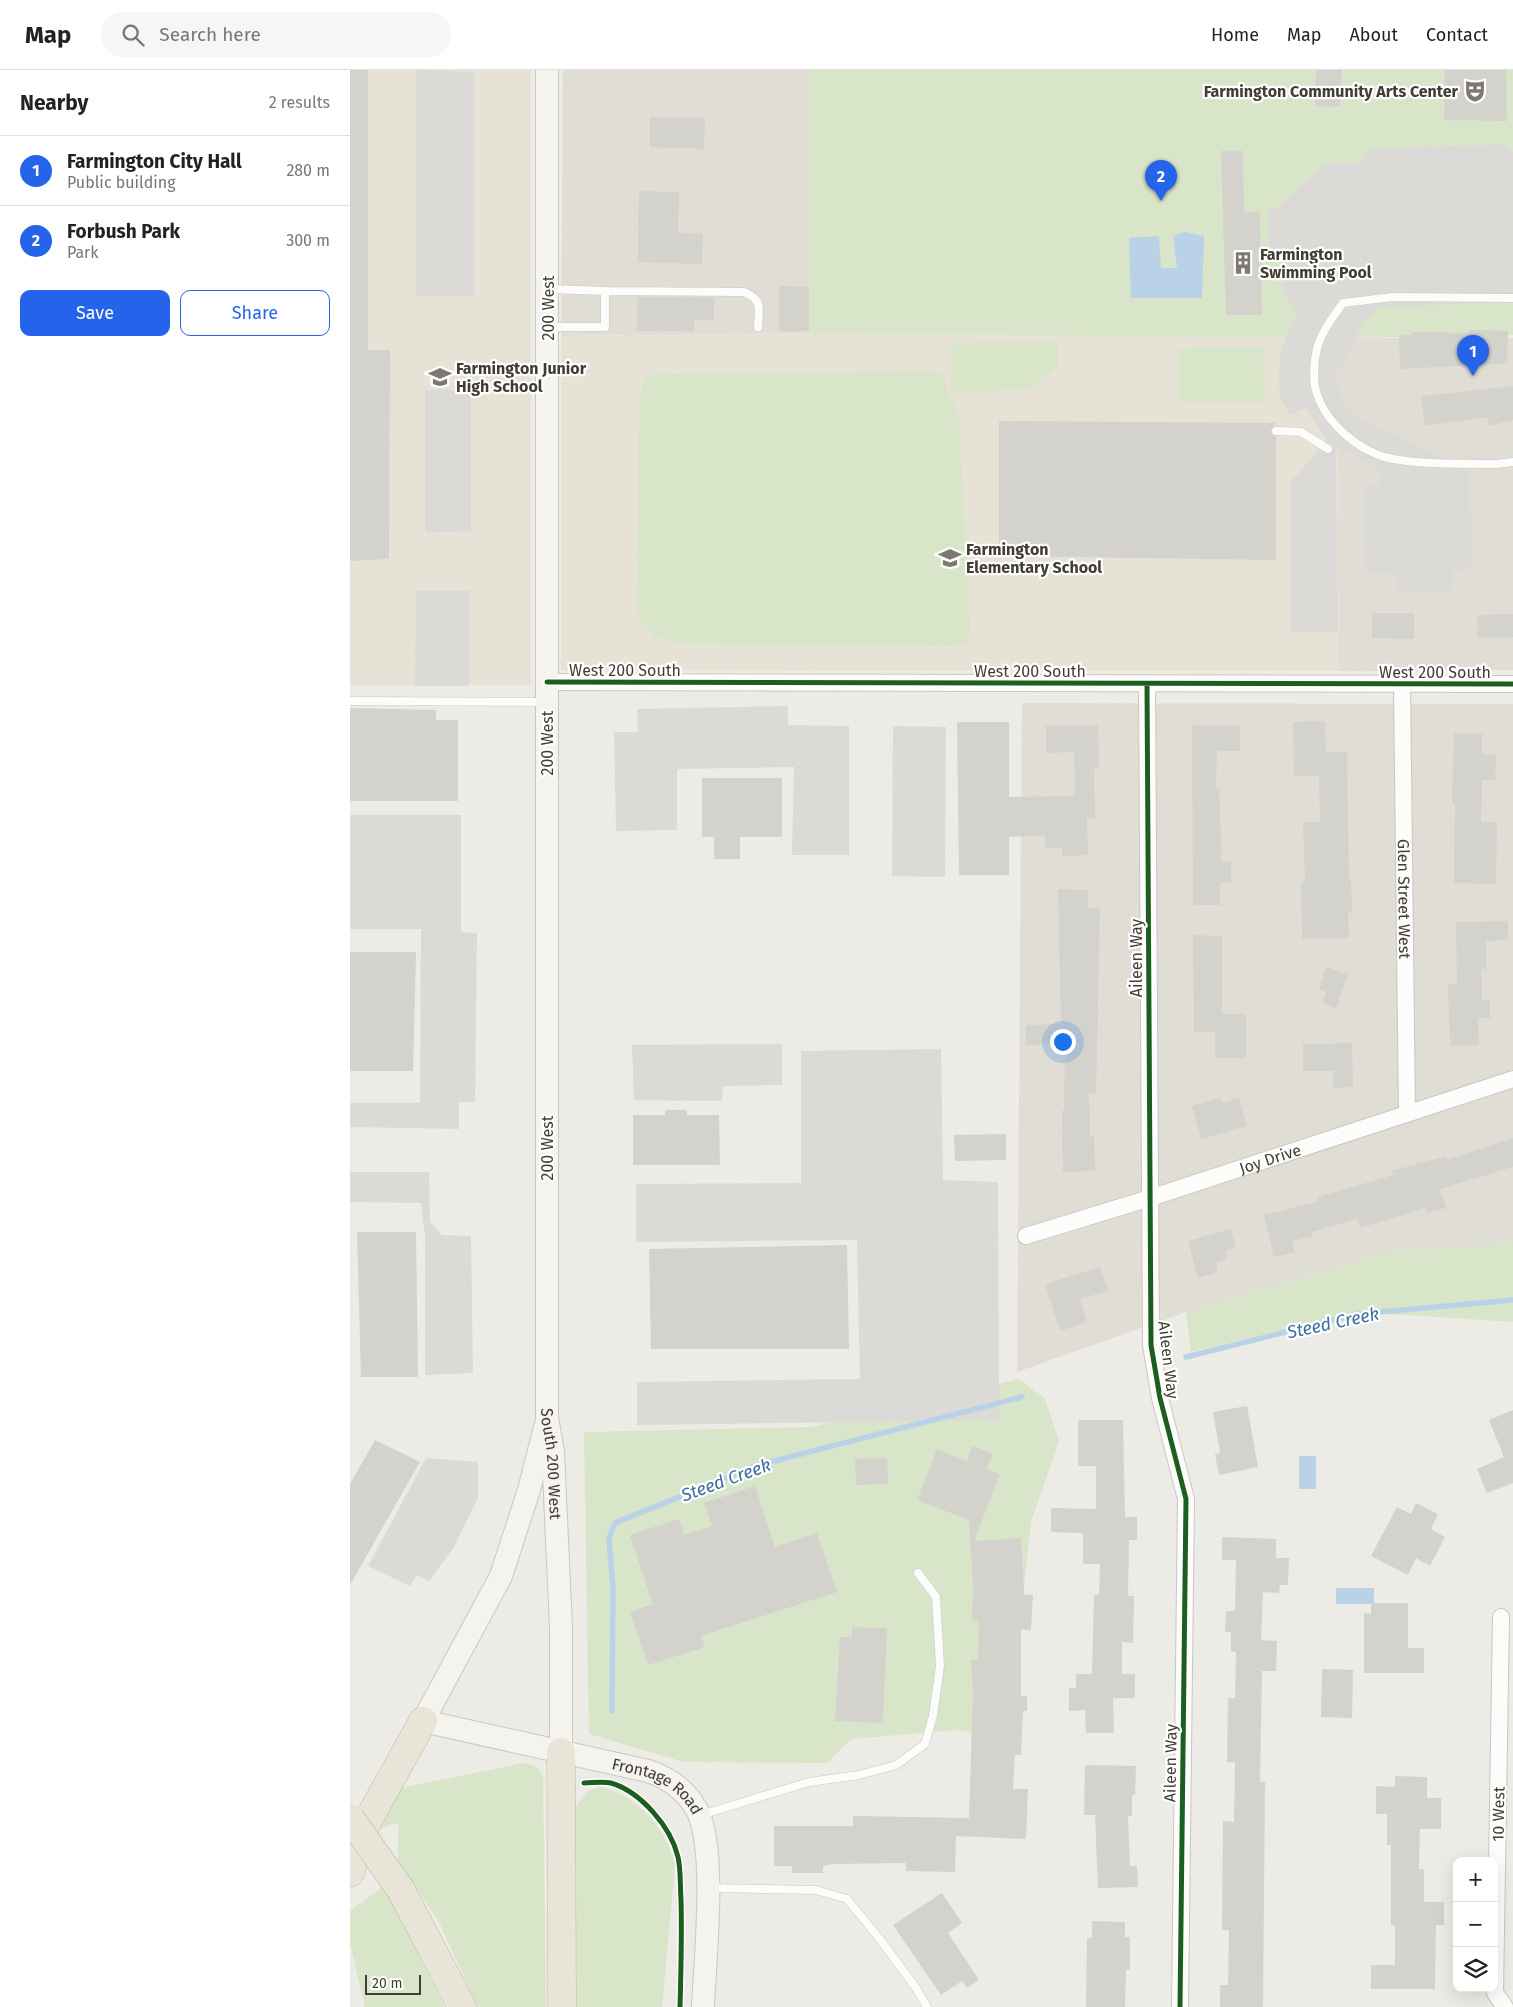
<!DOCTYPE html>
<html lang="en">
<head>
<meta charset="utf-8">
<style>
  body { margin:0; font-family:"Fira Sans",sans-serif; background:#f6f6f6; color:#222 }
  .controls { position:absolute; right:15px; bottom:15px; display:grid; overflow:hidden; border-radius:10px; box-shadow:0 5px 20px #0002 }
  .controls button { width:45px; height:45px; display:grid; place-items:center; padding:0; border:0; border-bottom:1px solid #e0e0e0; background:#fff; color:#222; font:25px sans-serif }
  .scale { position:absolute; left:15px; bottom:12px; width:56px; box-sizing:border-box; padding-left:5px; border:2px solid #413c34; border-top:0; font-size:14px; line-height:18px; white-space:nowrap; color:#413c34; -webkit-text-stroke:4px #fff; paint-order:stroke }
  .you { position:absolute; left:712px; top:971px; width:18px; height:18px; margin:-12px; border:4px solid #fff; border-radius:50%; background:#1a73e8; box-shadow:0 0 0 8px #1a73e833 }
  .badge { display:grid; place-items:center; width:32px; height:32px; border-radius:50%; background:#2563eb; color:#fff; font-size:16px; font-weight:700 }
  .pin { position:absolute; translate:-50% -41px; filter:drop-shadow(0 1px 2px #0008) }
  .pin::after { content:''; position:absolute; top:26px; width:18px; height:15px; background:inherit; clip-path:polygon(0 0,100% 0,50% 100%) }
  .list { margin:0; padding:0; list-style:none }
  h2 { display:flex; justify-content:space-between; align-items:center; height:65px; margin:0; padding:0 20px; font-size:21px }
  h2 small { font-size:16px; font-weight:400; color:#767676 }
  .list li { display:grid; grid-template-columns:32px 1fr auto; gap:15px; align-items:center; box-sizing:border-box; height:70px; padding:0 20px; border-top:1px solid #e0e0e0 }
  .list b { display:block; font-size:19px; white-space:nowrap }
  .list p { margin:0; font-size:16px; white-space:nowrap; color:#767676 }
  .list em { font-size:16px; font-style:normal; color:#767676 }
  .actions { display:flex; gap:10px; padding:15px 20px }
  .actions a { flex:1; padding:11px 0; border:1px solid #2563eb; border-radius:10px; text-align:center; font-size:18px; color:#2563eb }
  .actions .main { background:#2563eb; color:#fff }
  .icon { flex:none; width:28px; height:28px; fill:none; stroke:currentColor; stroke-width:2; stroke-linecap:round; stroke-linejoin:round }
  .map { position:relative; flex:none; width:1163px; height:1937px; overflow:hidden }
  header { display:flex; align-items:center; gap:30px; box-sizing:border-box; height:70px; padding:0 25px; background:#fff; border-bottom:1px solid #e0e0e0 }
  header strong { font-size:24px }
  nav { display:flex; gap:28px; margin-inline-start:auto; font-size:18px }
  .search { width:350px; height:45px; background:#f6f6f6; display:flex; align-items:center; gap:12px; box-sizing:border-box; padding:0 18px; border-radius:28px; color:#767676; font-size:19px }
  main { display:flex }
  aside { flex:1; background:#fff }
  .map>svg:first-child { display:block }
  .residential { fill:#e0ddd4 }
  .education { fill:#e6e3d6 }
  .green { fill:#d8e5c8 }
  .parking { fill:#dbdad6 }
  .water { fill:#bad2e7 }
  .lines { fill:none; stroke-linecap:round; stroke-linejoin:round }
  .stream { stroke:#bad2e7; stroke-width:5.5 }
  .building { fill:#d4d2cd }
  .lane-casing { stroke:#c9c7c2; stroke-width:9 }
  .street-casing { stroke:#c9c7c2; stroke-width:18 }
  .secondary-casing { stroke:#cac8be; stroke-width:24 }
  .highway-casing { stroke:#c1b8a5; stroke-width:29 }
  .lane { stroke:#fcfcfb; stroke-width:8 }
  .street { stroke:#fcfcfb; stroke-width:16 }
  .secondary { stroke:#f4f3ed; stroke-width:22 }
  .highway { stroke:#e9e4d8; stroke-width:28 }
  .highway-bridge-casing { stroke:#c1b8a5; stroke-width:29; stroke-linecap:butt }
  .highway-bridge { stroke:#e9e4d8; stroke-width:28 }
  .cycleway-casing { stroke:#fff; stroke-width:8 }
  .cycleway { stroke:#1b5e20; stroke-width:5 }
  .labels { text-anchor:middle; stroke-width:4.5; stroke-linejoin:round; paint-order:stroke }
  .poi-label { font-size:16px; font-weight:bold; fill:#413c34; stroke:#fff; text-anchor:start }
  .street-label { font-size:16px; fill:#413c34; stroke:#fff }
  .water-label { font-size:18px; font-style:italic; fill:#3a6fa0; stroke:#fff }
</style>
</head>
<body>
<header>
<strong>Map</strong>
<div class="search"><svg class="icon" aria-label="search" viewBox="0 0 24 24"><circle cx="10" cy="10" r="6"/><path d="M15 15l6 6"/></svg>Search here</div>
<nav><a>Home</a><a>Map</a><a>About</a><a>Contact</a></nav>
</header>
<main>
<aside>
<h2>Nearby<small>2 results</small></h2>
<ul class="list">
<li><span class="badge">1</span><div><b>Farmington City Hall</b><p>Public building</p></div><em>280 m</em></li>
<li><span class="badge">2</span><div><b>Forbush Park</b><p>Park</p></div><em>300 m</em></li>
</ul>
<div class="actions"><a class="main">Save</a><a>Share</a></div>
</aside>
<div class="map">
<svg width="1163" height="1937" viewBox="0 0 1163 1937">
  <rect width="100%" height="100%" fill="#ecebe6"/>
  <path class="residential" d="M 213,0 L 459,0 L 459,263 L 211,266 Z
    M 986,268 L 1163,268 L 1163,600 L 989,601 Z
    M 672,633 L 1163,634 L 1163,1174 L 1045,1181 L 836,1242 L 667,1302 Z"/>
  <path class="education" d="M 0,0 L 181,0 L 181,615 L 0,616 Z
    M 459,263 L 986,268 L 989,601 L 211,600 L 211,266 Z"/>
  <path class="green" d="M 459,0 L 1163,0 L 1163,265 L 986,268 L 459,263 Z
    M 708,272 L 708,296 L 678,320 L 601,322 L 601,273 Z
    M 913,277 L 914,332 L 829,332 L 829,278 Z
    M 583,301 L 593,306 L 609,349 L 620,558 L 616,576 L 336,574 L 305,567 L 287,545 L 289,329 L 295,310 L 306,304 Z
    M 1163,1174 L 1163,1252 L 1011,1242 L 841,1282 L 836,1242 L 1045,1181 Z
    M 669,1309 L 695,1329 L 709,1371 L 681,1452 L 658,1664 L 605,1660 L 501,1669 L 477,1693 L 334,1692 L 239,1664 L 234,1362 L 461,1357 L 524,1341 L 575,1332 Z
    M 173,1693 C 184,1695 189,1697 193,1707 L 196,1937 L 128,1937 L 88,1850 L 48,1792 L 48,1753 L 38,1755 L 28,1761 L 50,1718 Z
    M 249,1717 C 287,1725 314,1756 325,1793 L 312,1937 L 221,1937 L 220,1745 L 237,1722 Z
    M 34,1816 L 94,1937 L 15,1937 L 0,1874 L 0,1841 Z"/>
  <path class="parking" d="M 66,0 L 124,2 L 124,226 L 66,226 Z
    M 1155,75 L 1163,83 L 1163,232 L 1031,237 L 1013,253 L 986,306 L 997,341 L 1120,401 L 1121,499 L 1103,501 L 1102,522 L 1047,523 L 1048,504 L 1016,503 L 1014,415 L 1030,416 L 1031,400 L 986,375 L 988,562 L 940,562 L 941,412 L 977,370 L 956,338 L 940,345 L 931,330 L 928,308 L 931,279 L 947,244 L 933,220 L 934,186 L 919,184 L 919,139 L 928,138 L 974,93 L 1009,93 L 1020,78 Z
    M 75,320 L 121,320 L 121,461 L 75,463 Z
    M 66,520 L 120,520 L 119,616 L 65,616 Z
    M 438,636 L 438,655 L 499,656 L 499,785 L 442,785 L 444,697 L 327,699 L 327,760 L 266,761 L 264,662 L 288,662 L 287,639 Z
    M 543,656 L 596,657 L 595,807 L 542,806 Z
    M 0,745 L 111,745 L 111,862 L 127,863 L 125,1032 L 109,1032 L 109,1059 L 0,1057 L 0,1033 L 70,1033 L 71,859 L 0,859 Z
    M 432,974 L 432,1015 L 373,1016 L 372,1031 L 284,1030 L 282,975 Z
    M 591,979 L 593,1110 L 648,1112 L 649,1350 L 287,1355 L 287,1312 L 510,1309 L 507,1170 L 286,1172 L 286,1114 L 451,1113 L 451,981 Z
    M 0,1102 L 79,1102 L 80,1152 L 92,1165 L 121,1166 L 123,1303 L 75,1305 L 75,1166 L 71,1133 L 0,1132 Z
    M 76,1388 L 128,1392 L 128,1428 L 104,1477 L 79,1511 L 67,1505 L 60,1516 L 18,1496 Z"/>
  <path class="water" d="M 835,162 L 854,166 L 852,228 L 781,228 L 779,168 L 809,166 L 811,198 L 827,198 L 823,166 Z
    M 949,1386 L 966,1386 L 966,1419 L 949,1419 Z
    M 986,1518 L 1024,1518 L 1024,1534 L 986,1534 Z"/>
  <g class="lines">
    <path class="stream" d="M 836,1287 L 1008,1244 L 1163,1230
      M 262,1641 L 263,1518 L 259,1468 L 265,1453 L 405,1396 L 672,1327"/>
  </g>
  <path class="building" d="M 0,0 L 18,0 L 18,280 L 40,280 L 39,489 L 0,491 Z
    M 966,0 L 992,0 L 990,37 L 965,36 Z
    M 1095,0 L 1156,0 L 1157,51 L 1094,50 Z
    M 300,47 L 355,48 L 354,79 L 300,77 Z
    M 871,81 L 893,81 L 894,142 L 910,142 L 912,245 L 876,245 Z
    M 289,121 L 329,122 L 328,163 L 353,164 L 352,194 L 288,192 Z
    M 429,216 L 459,217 L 459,261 L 429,261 Z
    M 287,227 L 364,228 L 364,250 L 344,250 L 344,261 L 287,261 Z
    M 1119,260 L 1158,261 L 1157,293 L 1050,299 L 1049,265 L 1061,265 L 1062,262 L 1119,263 Z
    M 1163,316 L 1163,350 L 1139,356 L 1137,347 L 1075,356 L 1071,326 Z
    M 649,351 L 926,353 L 920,361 L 926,367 L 926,490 L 649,486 Z
    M 1022,543 L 1064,543 L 1064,569 L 1022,568 Z
    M 1163,544 L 1163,567 L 1128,568 L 1127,545 Z
    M 0,638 L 86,640 L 86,650 L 108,650 L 108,731 L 0,731 Z
    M 975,651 L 976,682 L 997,682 L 999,811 L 1001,811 L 1002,843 L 998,843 L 999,868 L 952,869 L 951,812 L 955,811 L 953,752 L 970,752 L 969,706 L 944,706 L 943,652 Z
    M 607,652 L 659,652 L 659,727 L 725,726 L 724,682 L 696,683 L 696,656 L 748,655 L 749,699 L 744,699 L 745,748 L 737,748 L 738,785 L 712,786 L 712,778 L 695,778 L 695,765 L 659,767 L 659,805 L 609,805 Z
    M 842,655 L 890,656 L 890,681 L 867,681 L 866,719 L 869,719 L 872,792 L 881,792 L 881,812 L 870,813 L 870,835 L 843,835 Z
    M 1104,663 L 1132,664 L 1132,684 L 1146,685 L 1145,710 L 1132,710 L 1131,752 L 1147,752 L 1146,814 L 1104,813 L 1105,733 L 1102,733 Z
    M 352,708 L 432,708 L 432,767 L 390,767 L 390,789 L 364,789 L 364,767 L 352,767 Z
    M 708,819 L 738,820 L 738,838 L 750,838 L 746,1023 L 739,1023 L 740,1066 L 744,1066 L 745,1101 L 713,1102 L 712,1040 L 714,1040 L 715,974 L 676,975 L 676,955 L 711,954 Z
    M 1158,851 L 1158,870 L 1136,871 L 1136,899 L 1131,899 L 1132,930 L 1140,929 L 1140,948 L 1128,948 L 1129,975 L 1100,976 L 1098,914 L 1107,914 L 1106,852 Z
    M 843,865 L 872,866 L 872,944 L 896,944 L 896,988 L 865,988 L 865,962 L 844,962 Z
    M 0,882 L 66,882 L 63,1001 L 0,1001 Z
    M 976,897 L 998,904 L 986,938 L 972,933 L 976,922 L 969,920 Z
    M 1002,973 L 1003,1017 L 983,1018 L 983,1001 L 953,1001 L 953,974 Z
    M 870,1028 L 872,1033 L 889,1028 L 897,1056 L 851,1069 L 842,1036 Z
    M 315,1040 L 337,1040 L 337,1045 L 369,1045 L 370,1095 L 283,1095 L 283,1045 L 315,1045 Z
    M 656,1064 L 656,1090 L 605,1091 L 604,1065 Z
    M 1163,1068 L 1163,1097 L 1090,1119 L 1096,1138 L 1077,1143 L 1075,1138 L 1010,1158 L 1008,1149 L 962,1162 L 963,1166 L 942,1171 L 945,1182 L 924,1187 L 914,1145 L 969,1131 L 968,1127 L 1043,1105 L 1041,1101 L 1096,1086 L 1097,1090 Z
    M 881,1159 L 886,1178 L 875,1181 L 877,1189 L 866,1192 L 868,1202 L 848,1208 L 838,1171 Z
    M 7,1162 L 66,1162 L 68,1307 L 11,1307 Z
    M 497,1175 L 499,1279 L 301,1279 L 299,1179 Z
    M 750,1197 L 758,1221 L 730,1229 L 737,1252 L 710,1261 L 695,1214 Z
    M 897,1336 L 908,1397 L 869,1405 L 865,1384 L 870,1383 L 863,1342 Z
    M 1163,1340 L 1163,1413 L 1137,1423 L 1127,1399 L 1154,1387 L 1139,1350 Z
    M 728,1350 L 773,1350 L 775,1447 L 787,1447 L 787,1470 L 779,1470 L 778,1526 L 784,1526 L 783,1573 L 772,1572 L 772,1604 L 785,1604 L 785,1628 L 763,1628 L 764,1663 L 736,1663 L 735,1640 L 719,1641 L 719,1618 L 726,1618 L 726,1604 L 742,1604 L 744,1525 L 749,1525 L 750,1494 L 733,1494 L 733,1463 L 701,1462 L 701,1438 L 746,1439 L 746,1396 L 728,1396 Z
    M 25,1370 L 70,1392 L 0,1515 L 0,1414 Z
    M 622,1376 L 643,1384 L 637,1399 L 650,1404 L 624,1471 L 671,1468 L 674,1524 L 683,1525 L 681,1560 L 671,1560 L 671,1626 L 677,1626 L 677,1641 L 673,1641 L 671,1685 L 665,1685 L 663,1719 L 678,1719 L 676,1769 L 606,1766 L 605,1802 L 556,1801 L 556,1793 L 482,1794 L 473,1796 L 473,1803 L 442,1803 L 442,1796 L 424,1796 L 424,1756 L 503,1756 L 503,1746 L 619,1748 L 623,1621 L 621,1590 L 628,1590 L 629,1551 L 622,1550 L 623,1516 L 619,1450 L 567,1430 L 587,1379 L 617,1391 Z
    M 537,1388 L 538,1414 L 506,1415 L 505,1389 Z
    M 405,1416 L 425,1477 L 467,1463 L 487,1522 L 351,1566 L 355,1577 L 298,1595 L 280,1542 L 303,1534 L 280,1465 L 329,1449 L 334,1465 L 362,1456 L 354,1433 Z
    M 1066,1433 L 1088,1444 L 1081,1459 L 1095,1467 L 1080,1496 L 1066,1488 L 1058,1505 L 1021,1486 L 1047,1437 L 1061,1444 Z
    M 872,1467 L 926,1469 L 926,1488 L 939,1488 L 938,1515 L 930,1515 L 929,1523 L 913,1522 L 911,1570 L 927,1571 L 926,1601 L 912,1601 L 910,1712 L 915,1712 L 913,1937 L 870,1937 L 870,1915 L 878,1915 L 879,1860 L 872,1860 L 873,1751 L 884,1752 L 885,1692 L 877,1692 L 878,1628 L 885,1628 L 886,1582 L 881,1581 L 881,1562 L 875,1562 L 876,1541 L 885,1541 L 886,1490 L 872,1490 Z
    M 1021,1533 L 1058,1533 L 1058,1578 L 1074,1578 L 1074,1603 L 1014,1603 L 1014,1543 L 1021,1544 Z
    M 502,1557 L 537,1558 L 533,1653 L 485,1651 L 490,1567 L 502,1567 Z
    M 972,1599 L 1003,1600 L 1002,1648 L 971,1647 Z
    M 735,1695 L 786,1696 L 785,1725 L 782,1725 L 782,1746 L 778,1746 L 780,1796 L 787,1796 L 788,1817 L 748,1818 L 745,1745 L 734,1745 Z
    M 1045,1706 L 1077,1707 L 1077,1728 L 1091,1728 L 1091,1759 L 1070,1759 L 1069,1799 L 1074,1799 L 1074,1832 L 1094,1832 L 1094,1855 L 1086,1855 L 1085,1919 L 1021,1919 L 1021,1895 L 1045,1895 L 1045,1855 L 1041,1855 L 1041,1775 L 1037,1775 L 1037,1744 L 1026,1744 L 1026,1716 L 1045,1717 Z
    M 592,1823 L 612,1853 L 598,1863 L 629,1910 L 617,1918 L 612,1911 L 591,1925 L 543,1855 Z
    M 742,1851 L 775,1852 L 775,1867 L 780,1867 L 780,1900 L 776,1900 L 775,1937 L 736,1937 L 737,1868 L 742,1868 Z"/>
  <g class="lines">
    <defs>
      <path id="lane" d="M 255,221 L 394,222 C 413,230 409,238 408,257
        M 1163,228 L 1043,227 L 993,233 C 983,247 969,265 966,283 C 964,293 963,312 966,321 C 975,353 1010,383 1043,389 C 1076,395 1112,393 1146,394 L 1163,392
        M 198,257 L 255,257 L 255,221 L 199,219
        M 926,361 L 951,362 L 978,379
        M 0,631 L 195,632
        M 351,1745 L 459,1712 L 509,1705 L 546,1695 L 575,1674 L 583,1646 L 590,1596 L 586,1527 L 568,1503
        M 361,1818 L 466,1820 L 497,1829 L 529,1868 L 566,1918 L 577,1937"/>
      <g id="street">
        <path d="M 197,612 L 1163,614"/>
        <path d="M 797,614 L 801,1275 L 810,1328 L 836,1429 L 830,1937"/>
        <path id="s1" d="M 1052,615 L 1057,1044"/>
        <path id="s2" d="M 676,1166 L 800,1128 L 1163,1009"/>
        <path d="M 1151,1547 L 1145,1923 L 1155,1937"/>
      </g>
      <g id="secondary">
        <path id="s3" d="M 197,0 L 197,1347 L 203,1382 L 211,1557 L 211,1682"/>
        <path id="s4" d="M 195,1357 L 179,1420 L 151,1506 L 73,1651 L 298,1701 C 319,1708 336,1720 347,1740 C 367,1779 355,1890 353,1937"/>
      </g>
      <path id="highway" d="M 211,1682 L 212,1937
        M 0,1803 L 17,1752 L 73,1651
        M 51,1820 L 112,1937"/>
    </defs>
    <use href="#lane" class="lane-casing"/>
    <use href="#street" class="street-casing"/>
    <use href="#secondary" class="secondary-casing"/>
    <use href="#highway" class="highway-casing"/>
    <use href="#lane" class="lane"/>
    <use href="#street" class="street"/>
    <use href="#secondary" class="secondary"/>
    <use href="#highway" class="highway"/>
    <defs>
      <path id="highway-bridge" d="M 0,1748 L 51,1820"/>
    </defs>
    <use href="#highway-bridge" class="highway-bridge-casing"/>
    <use href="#highway-bridge" class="highway-bridge"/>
    <defs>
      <path id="cycleway" d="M 197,612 L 1163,614
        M 797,614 L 801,1275 L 810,1328 L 836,1429 L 830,1937
        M 234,1713 C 242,1713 253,1711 261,1713 C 291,1722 321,1757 328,1787 C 331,1800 330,1816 331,1829 C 332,1865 331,1901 330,1937"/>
    </defs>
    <use href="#cycleway" class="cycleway-casing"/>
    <use href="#cycleway" class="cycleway"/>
  </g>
  <defs>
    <symbol id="theatre-bare" viewBox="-9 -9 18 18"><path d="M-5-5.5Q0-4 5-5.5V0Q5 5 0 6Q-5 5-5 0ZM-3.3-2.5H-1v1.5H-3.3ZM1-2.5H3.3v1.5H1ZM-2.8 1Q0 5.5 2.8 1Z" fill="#7d7972" stroke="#fff" stroke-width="2.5" paint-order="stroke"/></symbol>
    <symbol id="building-bare" viewBox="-9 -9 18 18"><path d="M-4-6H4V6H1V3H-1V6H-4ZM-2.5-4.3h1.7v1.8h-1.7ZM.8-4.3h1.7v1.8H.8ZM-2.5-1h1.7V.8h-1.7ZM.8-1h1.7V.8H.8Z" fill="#7d7972" stroke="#fff" stroke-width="2.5" paint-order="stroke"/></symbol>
    <symbol id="school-bare" viewBox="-9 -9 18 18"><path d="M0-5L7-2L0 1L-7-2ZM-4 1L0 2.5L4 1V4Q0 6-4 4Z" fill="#7d7972" stroke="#fff" stroke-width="2.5" paint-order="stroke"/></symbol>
  </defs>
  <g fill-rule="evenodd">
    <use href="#theatre-bare" x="1109" y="5" width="32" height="32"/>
    <use href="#building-bare" x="877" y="177" width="32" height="32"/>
    <use href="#school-bare" x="74" y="291" width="32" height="32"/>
    <use href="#school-bare" x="584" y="472" width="32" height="32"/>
  </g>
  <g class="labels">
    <g class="poi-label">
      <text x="1108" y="27" text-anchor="end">Farmington Community Arts Center</text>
      <text x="910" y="190">Farmington<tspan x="910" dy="18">Swimming Pool</tspan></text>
      <text x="106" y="304">Farmington Junior<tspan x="106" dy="18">High School</tspan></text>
      <text x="616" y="485">Farmington<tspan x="616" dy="18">Elementary School</tspan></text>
    </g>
    <g class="street-label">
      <text transform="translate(198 238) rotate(-90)" y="6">200 West</text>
      <text x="275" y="606">West 200 South</text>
      <text x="680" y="607">West 200 South</text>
      <text x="1085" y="608">West 200 South</text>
      <text transform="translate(197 673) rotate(-90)" y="6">200 West</text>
      <text dy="6" stroke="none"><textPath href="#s1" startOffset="214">Glen Street West</textPath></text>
      <text transform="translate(786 888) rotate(-90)" y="6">Aileen Way</text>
      <text transform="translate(197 1078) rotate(-90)" y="6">200 West</text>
      <text dy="6" stroke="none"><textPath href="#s2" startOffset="256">Joy Drive</textPath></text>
      <text transform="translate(819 1290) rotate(83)" y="6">Aileen Way</text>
      <text dy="6" stroke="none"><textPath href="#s3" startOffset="1394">South 200 West</textPath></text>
      <text transform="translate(820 1693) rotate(-89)" y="6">Aileen Way</text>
      <text dy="6" stroke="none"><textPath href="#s4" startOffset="566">Frontage Road</textPath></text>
      <text transform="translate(1148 1744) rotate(-89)" y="6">10 West</text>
    </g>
    <g class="water-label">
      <text transform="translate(983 1253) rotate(-12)" y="6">Steed Creek</text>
      <text transform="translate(376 1410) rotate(-20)" y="6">Steed Creek</text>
    </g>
  </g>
</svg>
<div class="controls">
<button>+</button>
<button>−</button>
<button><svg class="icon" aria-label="layers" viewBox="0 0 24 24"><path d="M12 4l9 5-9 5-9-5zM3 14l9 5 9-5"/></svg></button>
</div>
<div class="scale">20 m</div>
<div class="you"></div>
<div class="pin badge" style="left:1123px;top:306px">1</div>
<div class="pin badge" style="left:811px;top:131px">2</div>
</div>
</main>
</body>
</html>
